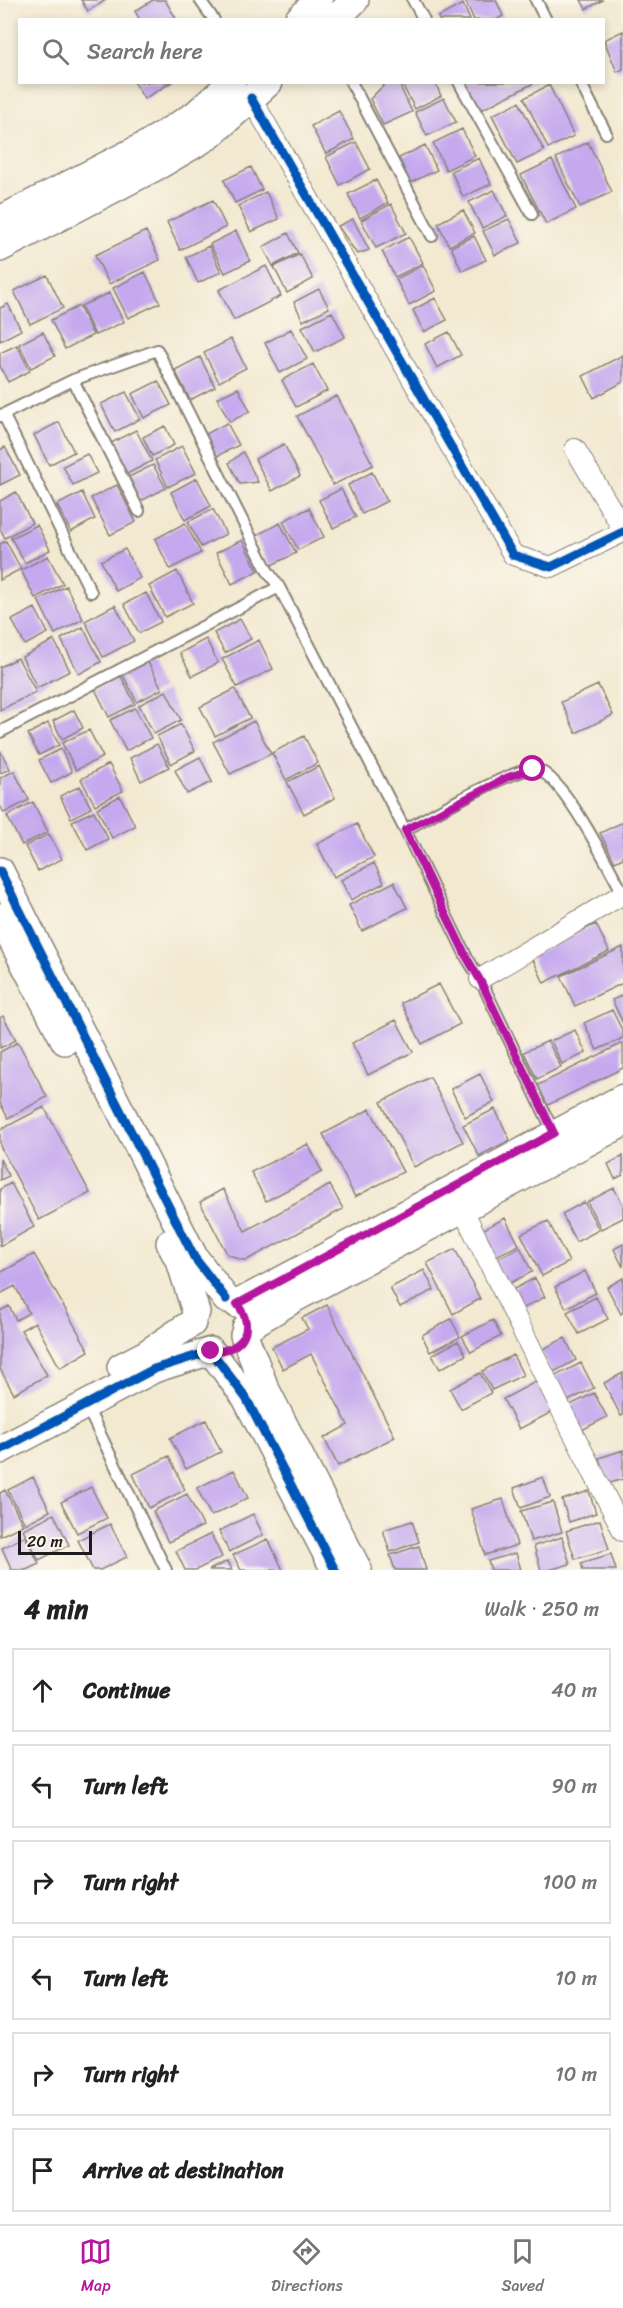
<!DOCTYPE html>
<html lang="en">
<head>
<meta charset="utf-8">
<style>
  body { margin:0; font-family:Sriracha,sans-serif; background:#f2f2f2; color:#222 }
  .scale { position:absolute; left:18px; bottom:15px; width:74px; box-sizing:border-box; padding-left:6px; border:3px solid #1c1c1c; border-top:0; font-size:16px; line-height:21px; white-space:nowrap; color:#1c1c1c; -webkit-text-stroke:4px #fbf7ec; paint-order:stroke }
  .stop { position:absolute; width:18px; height:18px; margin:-14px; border:4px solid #b5179e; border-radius:50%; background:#fff }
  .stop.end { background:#b5179e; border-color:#fff; box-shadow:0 2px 6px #0008 }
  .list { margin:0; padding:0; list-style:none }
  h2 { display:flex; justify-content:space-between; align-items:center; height:78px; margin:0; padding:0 24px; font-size:26px }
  h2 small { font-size:20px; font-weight:400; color:#767676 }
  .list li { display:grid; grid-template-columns:39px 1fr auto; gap:18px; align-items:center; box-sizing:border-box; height:84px; margin:0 12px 12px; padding:0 12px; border:2px solid #e0e0e0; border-radius:0px }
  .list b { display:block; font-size:22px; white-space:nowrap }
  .list em { font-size:20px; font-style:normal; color:#767676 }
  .icon { flex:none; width:33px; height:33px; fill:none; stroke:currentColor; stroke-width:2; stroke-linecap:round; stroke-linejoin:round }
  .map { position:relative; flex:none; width:623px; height:1570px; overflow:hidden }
  .search { position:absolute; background:#fff; box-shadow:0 3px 9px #0003; left:18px; right:18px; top:18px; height:66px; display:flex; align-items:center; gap:15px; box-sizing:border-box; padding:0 21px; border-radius:0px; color:#767676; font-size:22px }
  .sheet { height:654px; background:#fff }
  nav { display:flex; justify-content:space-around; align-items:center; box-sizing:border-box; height:84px; border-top:2px solid #e0e0e0; background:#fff; font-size:16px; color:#767676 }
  nav a { display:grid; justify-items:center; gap:3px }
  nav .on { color:#b5179e }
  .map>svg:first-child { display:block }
  .building { fill:#c5a8ee }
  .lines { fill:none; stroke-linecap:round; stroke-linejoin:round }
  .lane-casing { stroke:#888276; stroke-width:14 }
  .street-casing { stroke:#888276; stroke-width:22 }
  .secondary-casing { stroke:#888276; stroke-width:30 }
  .lane { stroke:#fff; stroke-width:10 }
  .street { stroke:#fff; stroke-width:20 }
  .secondary { stroke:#fff; stroke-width:27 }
  .cycleway-casing { stroke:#fbf7ec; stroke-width:13 }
  .cycleway { stroke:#0057b8; stroke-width:9 }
  .route { stroke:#b5179e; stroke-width:8 }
</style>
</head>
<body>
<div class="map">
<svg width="623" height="1570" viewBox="0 0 623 1570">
  <rect width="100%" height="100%" fill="#fbf7ec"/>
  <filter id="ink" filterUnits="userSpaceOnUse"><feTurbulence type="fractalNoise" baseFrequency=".0167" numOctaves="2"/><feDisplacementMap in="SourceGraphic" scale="12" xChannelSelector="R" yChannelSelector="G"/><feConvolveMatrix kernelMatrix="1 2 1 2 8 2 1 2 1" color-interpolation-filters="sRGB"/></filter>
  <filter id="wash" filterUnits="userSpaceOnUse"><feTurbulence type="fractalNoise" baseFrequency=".008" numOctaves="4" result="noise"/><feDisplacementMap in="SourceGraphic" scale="24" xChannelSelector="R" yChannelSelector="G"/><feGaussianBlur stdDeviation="1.35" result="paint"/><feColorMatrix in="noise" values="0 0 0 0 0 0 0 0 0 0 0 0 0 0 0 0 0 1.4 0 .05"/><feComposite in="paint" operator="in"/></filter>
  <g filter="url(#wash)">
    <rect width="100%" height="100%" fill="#f3e9d1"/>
    <g id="blocks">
      <path class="building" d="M 81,0 L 106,0 L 88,11 Z
        M 153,0 L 165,0 L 177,20 L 140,20 L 135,11 Z
        M 465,0 L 496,0 L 503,16 L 496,20 L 474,20 Z
        M 581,0 L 603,0 L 586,9 Z
        M 463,4 L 470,20 L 439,20 L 438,17 Z
        M 623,31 L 623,69 L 617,72 L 604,40 Z
        M 134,82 L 172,82 L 144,99 Z
        M 387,82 L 398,82 L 412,112 L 383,125 L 370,99 Z
        M 409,82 L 435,82 L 441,96 L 415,109 L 403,86 Z
        M 465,82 L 536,82 L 479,111 Z
        M 549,85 L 574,136 L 548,148 L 524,98 Z
        M 444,98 L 456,122 L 427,136 L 415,112 Z
        M 519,102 L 544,151 L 517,164 L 492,115 Z
        M 339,111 L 354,139 L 326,154 L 311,126 Z
        M 462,129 L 475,156 L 446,170 L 433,143 Z
        M 356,142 L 370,169 L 340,185 L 326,157 Z
        M 588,142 L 612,192 L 580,207 L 556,158 Z
        M 425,145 L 437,170 L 410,183 L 399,158 Z
        M 479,158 L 491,184 L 463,197 L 451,171 Z
        M 552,160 L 576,209 L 546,224 L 521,175 Z
        M 251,167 L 262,190 L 235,203 L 224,180 Z
        M 376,180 L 388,203 L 360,218 L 348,194 Z
        M 494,190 L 507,216 L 482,228 L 469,202 Z
        M 266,192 L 279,219 L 251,232 L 238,206 Z
        M 213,200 L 226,227 L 180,250 L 167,222 Z
        M 391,204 L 406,233 L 376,248 L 361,220 Z
        M 463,210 L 475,233 L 449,246 L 438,223 Z
        M 353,219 L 369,250 L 357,254 L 338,226 Z
        M 509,219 L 521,243 L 495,255 L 483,231 Z
        M 146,231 L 160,260 L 109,284 L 95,255 Z
        M 236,231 L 250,261 L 225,273 L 210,244 Z
        M 288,233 L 298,253 L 273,266 L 263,247 Z
        M 474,236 L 486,260 L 462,271 L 451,247 Z
        M 409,237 L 423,263 L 395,277 L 382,251 Z
        M 209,246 L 221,272 L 198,283 L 186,257 Z
        M 300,254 L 313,279 L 287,293 L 274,267 Z
        M 423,265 L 436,291 L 409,305 L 396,279 Z
        M 266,266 L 281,296 L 234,320 L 219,290 Z
        M 145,272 L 160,303 L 128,318 L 113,288 Z
        M 47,275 L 63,308 L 30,324 L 14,291 Z
        M 319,289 L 329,308 L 303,321 L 294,302 Z
        M 109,293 L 124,322 L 95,335 L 81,306 Z
        M 435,298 L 447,320 L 424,332 L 413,310 Z
        M 8,304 L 21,330 L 0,341 L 0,308 Z
        M 79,306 L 93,335 L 65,349 L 51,320 Z
        M 332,312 L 345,337 L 315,352 L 302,327 Z
        M 291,329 L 307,359 L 280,373 L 265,343 Z
        M 43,332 L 55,356 L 31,368 L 19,344 Z
        M 449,332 L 461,355 L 437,368 L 425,344 Z
        M 231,339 L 246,368 L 219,382 L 204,353 Z
        M 17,345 L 30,371 L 8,382 L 0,366 L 0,353 Z
        M 623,355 L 623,382 L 594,398 L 583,376 Z
        M 200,357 L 215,387 L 190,400 L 175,370 Z
        M 313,364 L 327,391 L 296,407 L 282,380 Z
        M 158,381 L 171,405 L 144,418 L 132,394 Z
        M 238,388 L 250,411 L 230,422 L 217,398 Z
        M 126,392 L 140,419 L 115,432 L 101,404 Z
        M 337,396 L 373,465 L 333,485 L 297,416 Z
        M 59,422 L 74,452 L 49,465 L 34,435 Z
        M 227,423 L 239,445 L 217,456 L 206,434 Z
        M 165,426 L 174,445 L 152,456 L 143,437 Z
        M 136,430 L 152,461 L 125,475 L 109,444 Z
        M 284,444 L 300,476 L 272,491 L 255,459 Z
        M 182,446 L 196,473 L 168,487 L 155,460 Z
        M 5,447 L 20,475 L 0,485 L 0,450 Z
        M 243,452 L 258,482 L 240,484 L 229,463 Z
        M 87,454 L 97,473 L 73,485 L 63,466 Z
        M 153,465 L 166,488 L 141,501 L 129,477 Z
        M 372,472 L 387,501 L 362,514 L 348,485 Z
        M 197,478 L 211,506 L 185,520 L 171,492 Z
        M 117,485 L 136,522 L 110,535 L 91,498 Z
        M 341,489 L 356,517 L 333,528 L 319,500 Z
        M 16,492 L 32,523 L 5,538 L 0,529 L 0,501 Z
        M 82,492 L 95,519 L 71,532 L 57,505 Z
        M 309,508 L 324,537 L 298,550 L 283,521 Z
        M 213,509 L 226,534 L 201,547 L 188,522 Z
        M 185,523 L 201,553 L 170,569 L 155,539 Z
        M 280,523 L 296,553 L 270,566 L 255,536 Z
        M 37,525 L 50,550 L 25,563 L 11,538 Z
        M 242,540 L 258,571 L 232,584 L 216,553 Z
        M 6,541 L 21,569 L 0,580 L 0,544 Z
        M 125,549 L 140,578 L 116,591 L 101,561 Z
        M 48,556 L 63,584 L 35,598 L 21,570 Z
        M 177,571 L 193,603 L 165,617 L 149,586 Z
        M 66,586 L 83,619 L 55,634 L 38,600 Z
        M 146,593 L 161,622 L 139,633 L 124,604 Z
        M 115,605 L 134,641 L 103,657 L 85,621 Z
        M 35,608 L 48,633 L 25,645 L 12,620 Z
        M 240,619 L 251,639 L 225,653 L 214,633 Z
        M 83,627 L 101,662 L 79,674 L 61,639 Z
        M 206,639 L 218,663 L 192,676 L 180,653 Z
        M 54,640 L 70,671 L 37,688 L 22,657 Z
        M 259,640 L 273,669 L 237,687 L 222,659 Z
        M 18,658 L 36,692 L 0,710 L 0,667 Z
        M 148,662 L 162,689 L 137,702 L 123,675 Z
        M 121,676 L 135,704 L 109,717 L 95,689 Z
        M 598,685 L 613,715 L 576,733 L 561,702 Z
        M 235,689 L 250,718 L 215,736 L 200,707 Z
        M 166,691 L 181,720 L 154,734 L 139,705 Z
        M 135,708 L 151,738 L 126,751 L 110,720 Z
        M 74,710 L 83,728 L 62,739 L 53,721 Z
        M 254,721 L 271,754 L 230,774 L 213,742 Z
        M 48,723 L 59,745 L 39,755 L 28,734 Z
        M 181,724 L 195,751 L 171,764 L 157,736 Z
        M 89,730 L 103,757 L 76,770 L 62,743 Z
        M 304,736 L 318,763 L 286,780 L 272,753 Z
        M 157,744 L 169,767 L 141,781 L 130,758 Z
        M 61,749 L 72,772 L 51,783 L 39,760 Z
        M 0,750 L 10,769 L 0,773 Z
        M 200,757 L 212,782 L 187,794 L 175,770 Z
        M 109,764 L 123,791 L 95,805 L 81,779 Z
        M 319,766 L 335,798 L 304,814 L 287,782 Z
        M 14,771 L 29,800 L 4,813 L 0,805 L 0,778 Z
        M 80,786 L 91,808 L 71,818 L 60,796 Z
        M 120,796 L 135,826 L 112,838 L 97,808 Z
        M 33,802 L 48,832 L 22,845 L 7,816 Z
        M 94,811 L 108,839 L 87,850 L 72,821 Z
        M 623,822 L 623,858 L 615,862 L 600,833 Z
        M 357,824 L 374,857 L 334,877 L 317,844 Z
        M 49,834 L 62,859 L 38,871 L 25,846 Z
        M 374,863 L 384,883 L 351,900 L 341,880 Z
        M 394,882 L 407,908 L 362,931 L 349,905 Z
        M 596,924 L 609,951 L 544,983 L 531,955 Z
        M 623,947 L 623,983 L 575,1006 L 561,976 Z
        M 439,984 L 460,1024 L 422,1044 L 401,1003 Z
        M 623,995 L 623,1023 L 612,1000 Z
        M 612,1010 L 623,1032 L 623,1038 L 597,1050 L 584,1023 Z
        M 3,1016 L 16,1040 L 0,1048 L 0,1018 Z
        M 396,1020 L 413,1052 L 368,1075 L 352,1043 Z
        M 575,1030 L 586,1053 L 562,1064 L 551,1041 Z
        M 548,1041 L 561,1067 L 537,1079 L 524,1052 Z
        M 18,1042 L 47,1097 L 8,1118 L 0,1103 L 0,1052 Z
        M 623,1043 L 623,1068 L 546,1106 L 536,1086 Z
        M 480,1074 L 494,1102 L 465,1117 L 451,1089 Z
        M 430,1077 L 463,1142 L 414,1167 L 381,1102 Z
        M 44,1107 L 90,1193 L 39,1220 L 0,1146 L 0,1130 Z
        M 370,1109 L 403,1172 L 355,1197 L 323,1134 Z
        M 495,1109 L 510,1140 L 479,1156 L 463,1125 Z
        M 308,1144 L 322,1172 L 266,1201 L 251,1172 Z
        M 623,1156 L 623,1175 L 615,1179 L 608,1164 Z
        M 0,1159 L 9,1176 L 0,1180 Z
        M 11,1183 L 34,1227 L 0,1246 L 0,1189 Z
        M 330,1185 L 343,1209 L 247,1260 L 242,1260 L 227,1254 L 200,1202 L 223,1189 L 245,1231 Z
        M 614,1188 L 623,1205 L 623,1218 L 601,1229 L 587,1202 Z
        M 584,1202 L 599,1230 L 576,1242 L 562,1214 Z
        M 505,1218 L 519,1245 L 492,1258 L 478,1232 Z
        M 548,1221 L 569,1262 L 542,1276 L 521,1234 Z
        M 623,1244 L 623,1267 L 614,1249 Z
        M 520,1247 L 532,1272 L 506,1285 L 493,1261 Z
        M 455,1249 L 480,1299 L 453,1314 L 427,1263 Z
        M 34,1254 L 89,1351 L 60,1368 L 35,1322 L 21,1330 L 47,1375 L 14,1394 L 0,1369 L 0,1311 L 9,1306 L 16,1320 L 29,1313 L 15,1286 L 0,1294 L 0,1273 Z
        M 424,1270 L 434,1290 L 400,1307 L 390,1288 Z
        M 585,1271 L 596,1293 L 566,1308 L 555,1287 Z
        M 535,1278 L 545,1297 L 518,1311 L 508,1292 Z
        M 623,1278 L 623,1312 L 621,1314 L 607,1287 Z
        M 596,1297 L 608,1319 L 579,1334 L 567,1312 Z
        M 327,1305 L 395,1437 L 338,1466 L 324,1438 L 348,1425 L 311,1354 L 283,1369 L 272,1347 L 308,1329 L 302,1318 Z
        M 451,1319 L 460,1337 L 430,1352 L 422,1335 Z
        M 493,1320 L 501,1336 L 471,1352 L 462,1336 Z
        M 565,1338 L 576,1360 L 552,1373 L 541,1350 Z
        M 458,1341 L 466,1355 L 440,1369 L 432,1355 Z
        M 513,1355 L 523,1375 L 492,1390 L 482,1371 Z
        M 581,1363 L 594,1388 L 566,1402 L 553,1377 Z
        M 480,1373 L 491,1393 L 461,1409 L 450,1389 Z
        M 623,1373 L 623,1415 L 621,1416 L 604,1383 Z
        M 537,1381 L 552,1412 L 519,1429 L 503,1399 Z
        M 594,1393 L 607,1417 L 580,1431 L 568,1406 Z
        M 206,1420 L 221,1452 L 186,1469 L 170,1438 Z
        M 623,1450 L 623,1479 L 607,1484 L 599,1458 Z
        M 169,1456 L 185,1490 L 149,1508 L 133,1474 Z
        M 234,1470 L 248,1498 L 211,1516 L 197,1488 Z
        M 33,1477 L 50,1511 L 25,1524 L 8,1490 Z
        M 543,1477 L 550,1497 L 521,1508 L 514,1488 Z
        M 91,1487 L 107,1518 L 77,1533 L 61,1502 Z
        M 5,1490 L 23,1525 L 0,1536 L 0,1493 Z
        M 589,1491 L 596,1513 L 569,1522 L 562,1500 Z
        M 187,1494 L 203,1526 L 168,1542 L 153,1511 Z
        M 503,1499 L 517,1545 L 485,1555 L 471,1509 Z
        M 553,1502 L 562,1532 L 531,1541 L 521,1511 Z
        M 54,1514 L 69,1545 L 39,1560 L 23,1529 Z
        M 253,1514 L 263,1535 L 229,1552 L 219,1531 Z
        M 600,1520 L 609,1549 L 575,1559 L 566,1531 Z
        M 412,1521 L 419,1542 L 390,1552 L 383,1530 Z
        M 110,1524 L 127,1557 L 100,1570 L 93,1570 L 78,1540 Z
        M 211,1534 L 222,1557 L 196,1570 L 185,1570 L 176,1551 Z
        M 25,1536 L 39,1564 L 26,1570 L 12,1570 L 2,1548 Z
        M 562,1537 L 570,1564 L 549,1570 L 541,1570 L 534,1546 Z
        M 268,1539 L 283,1570 L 241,1570 L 233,1555 Z
        M 419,1546 L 426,1570 L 395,1570 L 390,1555 Z
        M 516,1553 L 521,1570 L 491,1570 L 488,1561 Z
        M 611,1554 L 616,1570 L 583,1570 L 581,1563 Z
        M 228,1561 L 232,1570 L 209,1570 Z"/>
    </g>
  </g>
  <g filter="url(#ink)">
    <use href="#blocks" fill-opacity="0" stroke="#888276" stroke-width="1.5"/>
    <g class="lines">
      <defs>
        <path id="lane" d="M 200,0 L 214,20
          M 413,0 L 424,20
          M 536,0 L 546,20
          M 351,82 L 432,236
          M 459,82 L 532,214
          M 580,82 L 606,133
          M 73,380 L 139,511
          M 3,414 L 91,592
          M 0,416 L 73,380 L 157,350 L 267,570 L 279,587 L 405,830 L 467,958 L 480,979 L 554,1133
          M 0,732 L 279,587
          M 405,830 C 428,817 511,769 534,769 C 561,770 609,869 623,893
          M 86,1405 L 166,1570"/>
        <path id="street" d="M 251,98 L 513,555 L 551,567 L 623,532
          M 575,449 L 623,529
          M 480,979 L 623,894
          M 462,1208 L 561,1409 L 623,1531"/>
        <path id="secondary" d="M 298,20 L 319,0
          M 334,20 L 355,0
          M 0,220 L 148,144 L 195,115 L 232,82
          M 0,248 L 159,165 L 210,135 L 269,82
          M 0,871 L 194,1257 L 226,1299
          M 0,917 L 65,1041
          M 170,1243 L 181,1264 L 196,1312
          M 237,1304 L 623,1098
          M 246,1328 L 297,1297 L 623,1123
          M 244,1335 L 265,1388 L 358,1570
          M 121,1367 L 146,1354 L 192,1323
          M 0,1450 L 154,1369 L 211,1351 L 246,1398 L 335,1570"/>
      </defs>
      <use href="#lane" class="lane-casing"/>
      <use href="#street" class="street-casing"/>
      <use href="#secondary" class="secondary-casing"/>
      <use href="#lane" class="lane"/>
      <use href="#street" class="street"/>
      <use href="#secondary" class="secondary"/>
      <defs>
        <path id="cycleway" d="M 251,98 L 513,555 L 551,567 L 623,532
          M 0,871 L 194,1257 L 226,1299
          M 0,1450 L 154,1369 L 211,1351 L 246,1398 L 335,1570"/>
      </defs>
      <use href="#cycleway" class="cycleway-casing"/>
      <use href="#cycleway" class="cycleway"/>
    </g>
  </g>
  <g class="lines" filter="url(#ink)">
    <path class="route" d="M 211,1351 C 242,1353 257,1328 237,1304 L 554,1133 L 480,980 L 467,958 L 405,830 L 508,777 L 533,769"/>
  </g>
</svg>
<div class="scale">20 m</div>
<div class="stop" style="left:533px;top:769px"></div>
<div class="stop end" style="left:211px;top:1351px"></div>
<div class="search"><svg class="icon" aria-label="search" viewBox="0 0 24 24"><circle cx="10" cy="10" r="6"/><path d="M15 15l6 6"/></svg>Search here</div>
</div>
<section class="sheet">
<h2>4 min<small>Walk · 250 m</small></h2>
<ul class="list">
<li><svg class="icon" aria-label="ahead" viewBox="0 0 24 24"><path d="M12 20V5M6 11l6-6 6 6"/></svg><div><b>Continue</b></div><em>40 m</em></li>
<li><svg class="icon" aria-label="left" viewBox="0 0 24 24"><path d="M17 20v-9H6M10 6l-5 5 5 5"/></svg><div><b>Turn left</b></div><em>90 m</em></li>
<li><svg class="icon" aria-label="right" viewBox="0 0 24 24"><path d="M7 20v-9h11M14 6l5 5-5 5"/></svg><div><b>Turn right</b></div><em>100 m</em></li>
<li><svg class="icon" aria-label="left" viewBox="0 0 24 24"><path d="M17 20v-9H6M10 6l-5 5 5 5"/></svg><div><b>Turn left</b></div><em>10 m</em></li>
<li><svg class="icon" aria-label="right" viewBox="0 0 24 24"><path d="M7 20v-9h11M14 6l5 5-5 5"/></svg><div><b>Turn right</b></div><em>10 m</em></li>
<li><svg class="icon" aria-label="arrive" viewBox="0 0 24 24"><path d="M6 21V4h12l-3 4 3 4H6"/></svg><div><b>Arrive at destination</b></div></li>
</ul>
</section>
<nav>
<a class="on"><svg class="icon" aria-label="map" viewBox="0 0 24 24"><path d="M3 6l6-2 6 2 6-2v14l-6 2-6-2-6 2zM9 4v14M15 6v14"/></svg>Map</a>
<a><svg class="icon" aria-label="directions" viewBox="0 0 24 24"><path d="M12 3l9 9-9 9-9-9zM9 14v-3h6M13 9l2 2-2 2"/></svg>Directions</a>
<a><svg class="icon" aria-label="saved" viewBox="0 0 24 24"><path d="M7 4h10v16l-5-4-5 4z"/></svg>Saved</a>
</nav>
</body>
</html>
